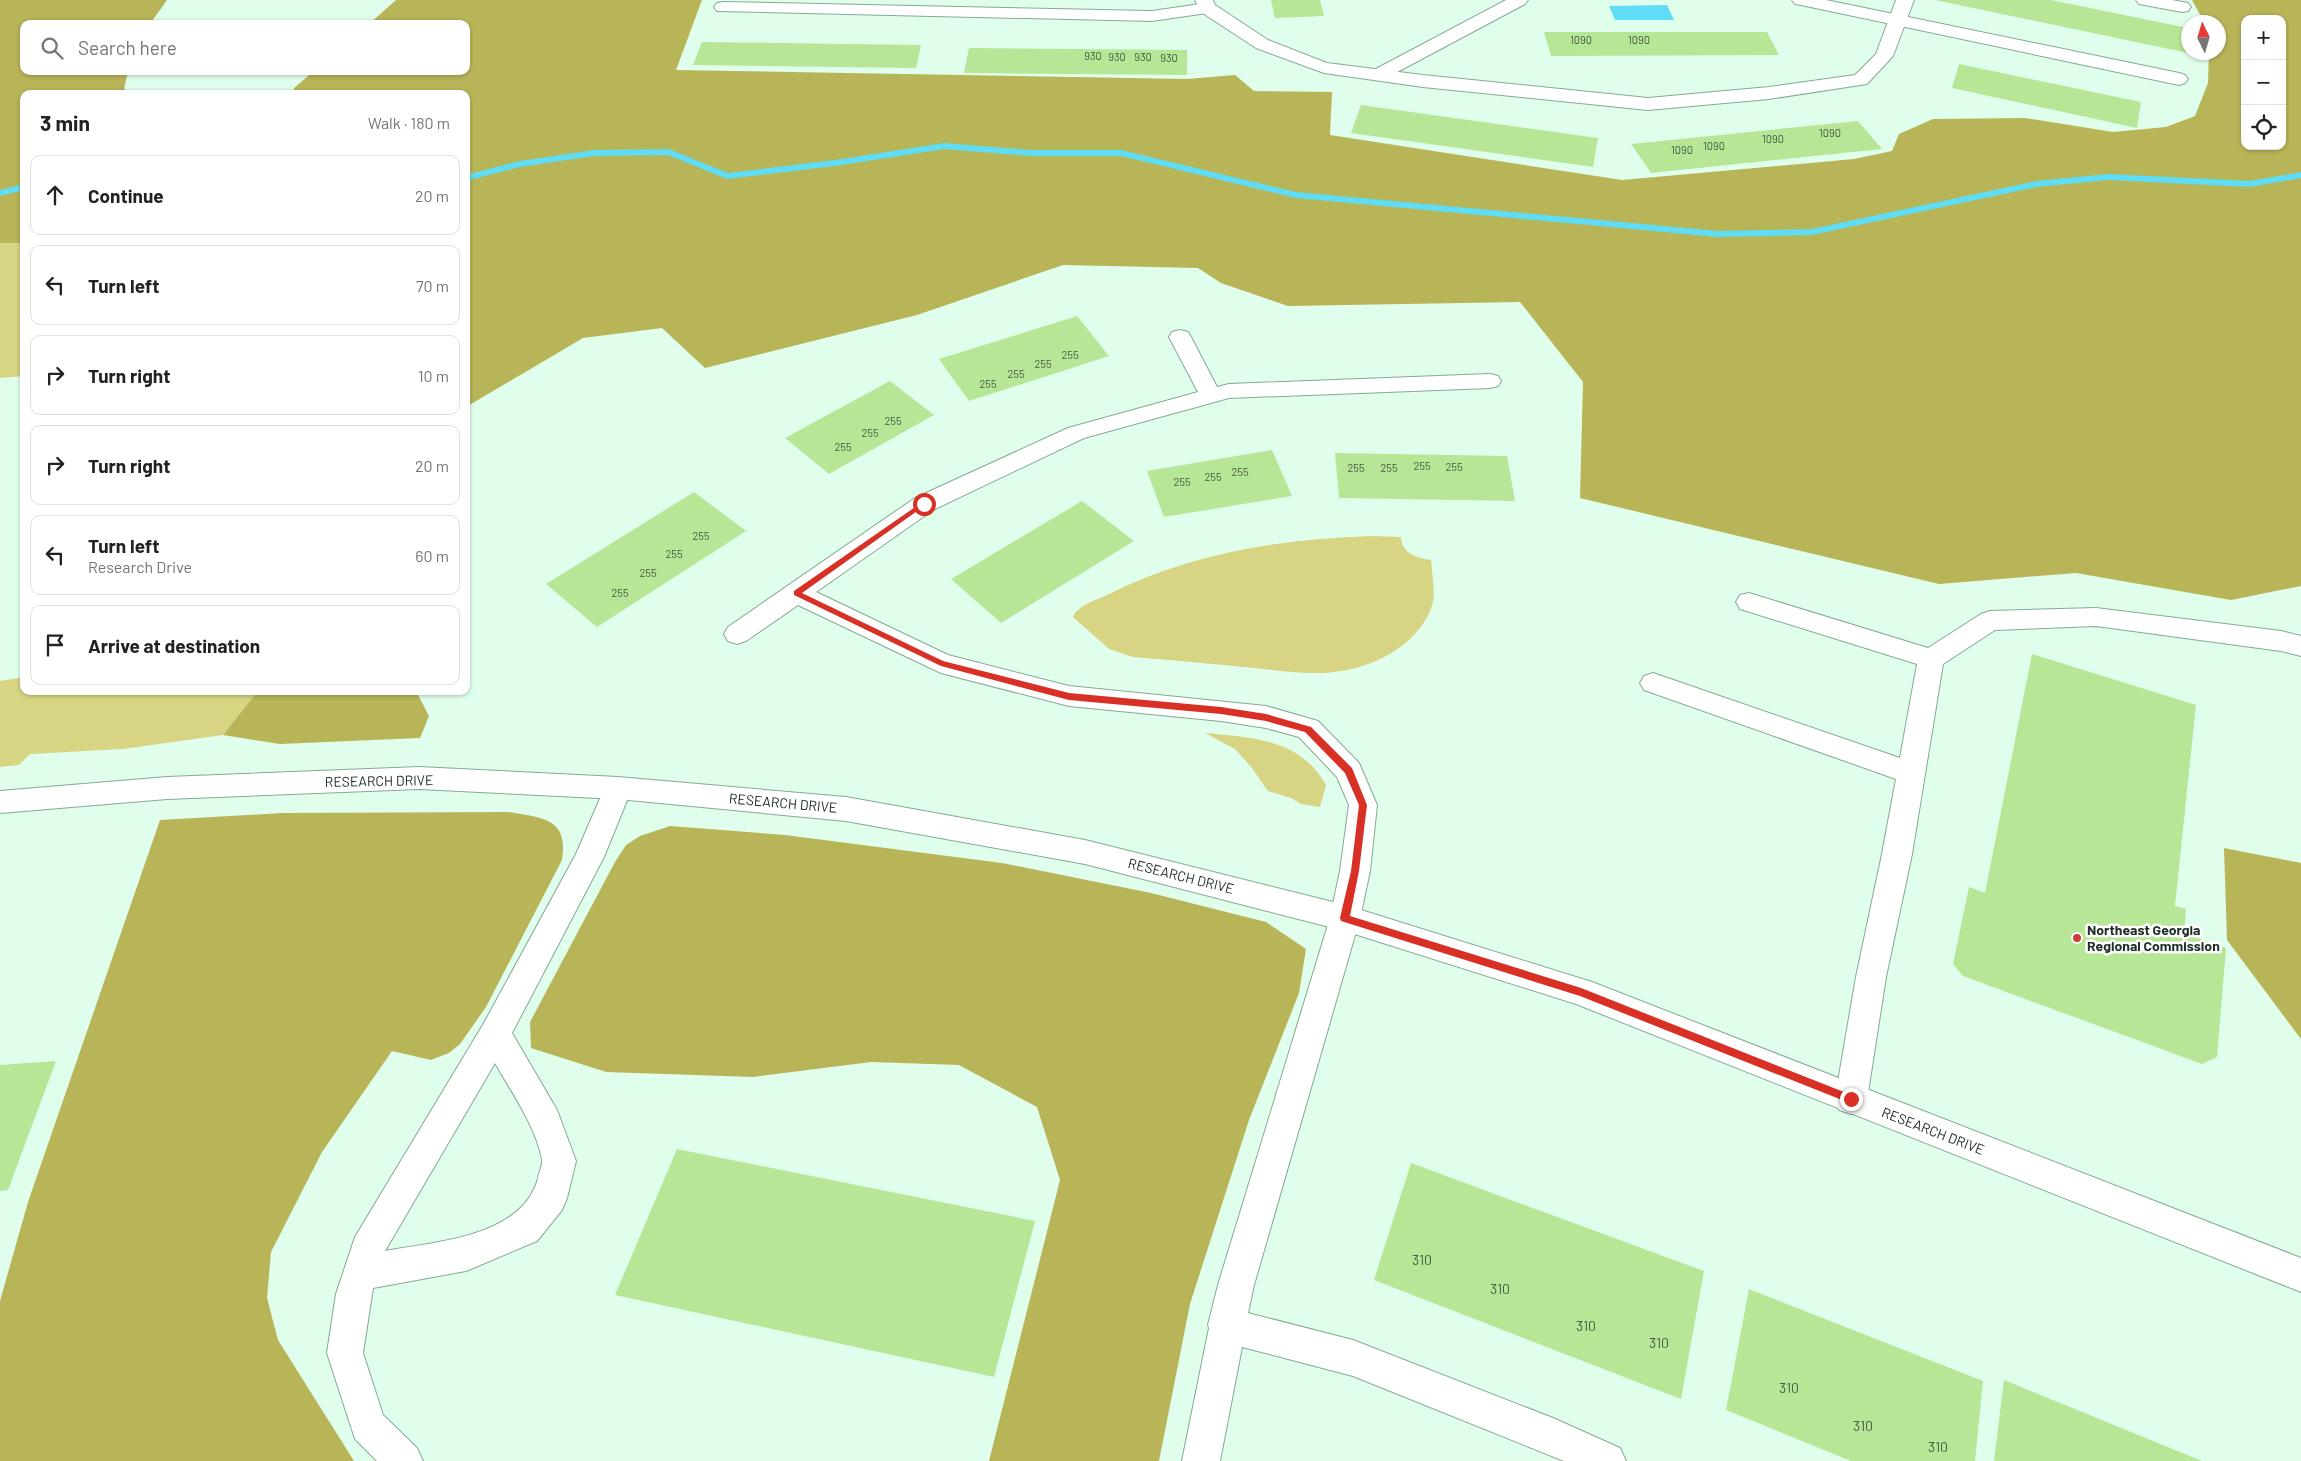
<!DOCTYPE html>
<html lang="en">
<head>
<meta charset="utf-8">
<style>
  body { margin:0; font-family:Barlow,sans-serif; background:#f2f2f2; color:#222 }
  .controls { position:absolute; right:15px; top:15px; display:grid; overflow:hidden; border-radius:10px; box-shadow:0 1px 4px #0004 }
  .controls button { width:45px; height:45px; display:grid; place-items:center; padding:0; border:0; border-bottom:1px solid #e0e0e0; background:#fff; color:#222; font:25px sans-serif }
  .compass { position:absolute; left:2181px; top:15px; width:45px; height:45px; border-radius:50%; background:#fff; box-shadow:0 1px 4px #0004; rotate:355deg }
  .stop { position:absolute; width:15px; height:15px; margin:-11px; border:4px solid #d93025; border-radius:50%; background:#fff }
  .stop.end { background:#d93025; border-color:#fff; box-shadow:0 1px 5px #0008 }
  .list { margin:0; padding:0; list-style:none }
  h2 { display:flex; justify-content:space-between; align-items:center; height:65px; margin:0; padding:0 20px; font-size:21px }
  h2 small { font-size:16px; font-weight:400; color:#767676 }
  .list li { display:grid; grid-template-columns:32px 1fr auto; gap:15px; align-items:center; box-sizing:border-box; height:80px; margin:0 10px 10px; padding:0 10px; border:1px solid #e0e0e0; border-radius:10px }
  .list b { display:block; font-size:19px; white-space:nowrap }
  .list p { margin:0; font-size:16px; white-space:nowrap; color:#767676 }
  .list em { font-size:16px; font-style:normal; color:#767676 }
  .icon { flex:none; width:28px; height:28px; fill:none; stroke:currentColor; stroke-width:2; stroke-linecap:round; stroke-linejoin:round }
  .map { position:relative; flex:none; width:2301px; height:1461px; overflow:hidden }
  .search { position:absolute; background:#fff; box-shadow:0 1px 4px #0004; left:20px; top:20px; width:450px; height:55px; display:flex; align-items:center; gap:12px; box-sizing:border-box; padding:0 18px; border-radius:10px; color:#767676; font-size:19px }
  .panel { position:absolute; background:#fff; box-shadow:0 1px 4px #0004; left:20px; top:90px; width:450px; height:605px; border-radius:10px }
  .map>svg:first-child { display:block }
  .green { fill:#d7d483 }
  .forest { fill:#b8b458; fill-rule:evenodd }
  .water { fill:#60ddf6 }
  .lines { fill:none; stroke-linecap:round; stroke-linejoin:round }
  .stream { fill:#60ddf6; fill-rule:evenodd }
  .building { fill:#b7e697 }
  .service-casing { stroke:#85a994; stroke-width:2 }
  .minor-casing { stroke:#85a994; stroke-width:2 }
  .tertiary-casing { stroke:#85a994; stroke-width:2 }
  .service { fill:#fff; fill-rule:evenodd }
  .minor { fill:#fff; fill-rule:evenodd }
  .tertiary { fill:#fff; fill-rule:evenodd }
  .route { fill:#d93025 }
  .poi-dot { fill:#ca3c36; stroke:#fff; stroke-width:2 }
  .labels { text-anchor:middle; stroke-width:5; stroke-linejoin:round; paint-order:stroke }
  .number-label { font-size:11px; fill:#465d43 }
  .street-label { font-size:14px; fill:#212f27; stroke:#fff }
  .poi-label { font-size:14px; font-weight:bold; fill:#212f27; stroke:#fff; text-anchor:start }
  .near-number-label { font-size:14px; fill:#465d43 }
</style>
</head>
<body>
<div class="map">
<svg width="2301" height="1461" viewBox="0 0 2301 1461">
  <rect width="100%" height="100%" fill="#e0feec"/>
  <path class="green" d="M 0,243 L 24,243 L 24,376 L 0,378 Z
    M 1372,536 L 1401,537 C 1402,554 1417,558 1431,560 C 1432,571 1435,592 1433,602 C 1423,641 1378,666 1341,671 C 1312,676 1282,671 1254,668 C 1213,664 1173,660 1133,657 L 1109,649 L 1073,617 C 1077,606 1096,600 1107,595 C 1191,553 1279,539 1372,536 Z
    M 24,677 L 24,691 L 258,691 L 223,735 L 123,749 L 30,754 L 19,765 L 0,767 L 0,681 Z
    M 1205,733 C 1254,738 1299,738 1326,785 L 1320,807 L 1301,804 L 1291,798 L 1268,791 L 1252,768 L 1235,749 Z"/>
  <path class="forest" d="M 0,0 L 167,0 L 150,24 L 24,24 L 24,71 L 128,71 L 124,89 L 136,94 L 24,94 L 24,243 L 0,243 Z
    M 396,0 L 702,0 L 676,70 L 1187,79 L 1235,75 L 1254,91 L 1332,92 L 1330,135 L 1622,180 L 1854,159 L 1892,151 L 1899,134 L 1933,119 L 2025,118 L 2113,132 L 2166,127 L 2195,116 L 2208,83 L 2209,53 L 2218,52 L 2218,22 L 2204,22 L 2192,0 L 2301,0 L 2301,586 L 2231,600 L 2076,573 L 1939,584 L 1580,498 L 1583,382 L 1520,302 L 1288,306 L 1221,283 L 1198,268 L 1063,265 L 917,315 L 705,368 L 662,328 L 583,338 L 466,407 L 466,94 L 294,94 L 294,88 L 314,71 L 466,71 L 466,24 L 369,24 ZM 2245,19 L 2282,19 L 2282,146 L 2245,146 Z
    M 258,691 L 416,691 L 429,716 L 420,738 L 280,744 L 223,735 Z
    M 509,812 C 541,818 569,817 562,860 L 486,1007 L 460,1044 L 449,1053 L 431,1060 L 392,1051 L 322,1152 L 271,1252 L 267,1298 L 278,1340 L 354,1461 L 0,1461 L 0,1301 L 28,1202 L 160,820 L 283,813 Z
    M 670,826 L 785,835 L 1002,863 L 1151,893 L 1266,922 L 1306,949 L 1299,993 L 1249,1120 L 1190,1304 L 1159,1461 L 989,1461 L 1060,1180 L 1037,1107 L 959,1065 L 871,1062 L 753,1077 L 606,1072 L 531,1048 L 530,1022 L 615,862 L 626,845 L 640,836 Z
    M 2224,848 L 2301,863 L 2301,1039 L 2227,940 Z"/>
  <path class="water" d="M 1667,5 L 1674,20 L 1615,20 L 1609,6 Z"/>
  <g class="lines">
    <path class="stream" d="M 944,143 L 1031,150 L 1121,150 L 1296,192 L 1718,231 L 1812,229 L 2036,181 L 2108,174 L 2250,181 L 2301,172 L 2301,178 L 2250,187 L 2108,180 L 2036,187 L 1812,235 L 1718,237 L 1296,198 L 1121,156 L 1031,156 L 944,149 L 835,166 L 727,179 L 668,155 L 594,156 L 520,167 L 466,181 L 466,175 L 520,161 L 594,150 L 669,149 L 728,173 L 835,160 Z
      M 24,184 L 24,190 L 0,196 L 0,190 Z"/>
  </g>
  <path class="building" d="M 1271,0 L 1320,0 L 1324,16 L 1275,18 Z
    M 1935,0 L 2051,0 L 2188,28 L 2188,53 Z
    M 1544,32 L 1767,32 L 1779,55 L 1551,56 Z
    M 702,42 L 921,45 L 916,68 L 693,65 Z
    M 969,48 L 1187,50 L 1187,75 L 964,73 Z
    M 1959,64 L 2141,102 L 2137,128 L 1952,88 Z
    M 1361,105 L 1598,138 L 1593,167 L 1351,133 Z
    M 1858,121 L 1882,149 L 1651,173 L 1631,144 Z
    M 1077,316 L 1109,356 L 969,401 L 939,359 Z
    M 890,381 L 934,415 L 829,474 L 785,438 Z
    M 1272,450 L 1292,496 L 1164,517 L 1147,471 Z
    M 1335,453 L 1507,456 L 1515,501 L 1339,498 Z
    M 694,492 L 746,531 L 597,627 L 546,584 Z
    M 1082,501 L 1134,541 L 1001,623 L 951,579 Z
    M 2032,654 L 2196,705 L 2175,906 L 2186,909 L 2184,933 L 2226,948 L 2217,1057 L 2202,1064 L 1963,976 L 1953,964 L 1969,887 L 1985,893 Z
    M 56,1061 L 8,1190 L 0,1191 L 0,1065 Z
    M 677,1149 L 1035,1221 L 994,1377 L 615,1295 Z
    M 1411,1163 L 1704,1271 L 1681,1399 L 1374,1280 Z
    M 1749,1289 L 1983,1381 L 1975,1461 L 1851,1461 L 1726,1410 Z
    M 2004,1380 L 2202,1461 L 1994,1461 Z"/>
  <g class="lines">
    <defs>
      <path id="service" d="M 1506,0 L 1528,0 L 1525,4 L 1384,79 L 1372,79 L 1369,75 L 1372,71 Z
        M 1792,0 L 1826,0 L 2179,73 L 2185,75 L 2188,79 L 2185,83 L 2179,85 L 1801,5 L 1795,4 Z
        M 2136,0 L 2172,0 L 2188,3 L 2191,7 L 2188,11 L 2182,12 L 2139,4 Z
        M 723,2 L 1152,11 L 1207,3 L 1213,4 L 1216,8 L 1213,12 L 1207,13 L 1152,21 L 717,11 L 714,7 L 717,3 Z
        M 1180,330 L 1188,332 L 1191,337 L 1217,387 L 1229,384 L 1490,374 L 1498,376 L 1501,381 L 1498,386 L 1490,388 L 1229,398 L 1084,438 L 933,510 L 816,592 L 948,655 L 1069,686 L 1266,706 L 1318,721 L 1359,763 L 1377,805 L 1370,871 L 1360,918 L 1254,1285 L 1248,1313 L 1353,1340 L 1553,1418 L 1620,1448 L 1626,1461 L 1564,1461 L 1353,1376 L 1242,1347 L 1220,1461 L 1182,1461 L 1209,1328 L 1208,1325 L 1218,1285 L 1330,918 L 1340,871 L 1349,805 L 1337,777 L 1299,737 L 1266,728 L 1221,721 L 1069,706 L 941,673 L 798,605 L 746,641 L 737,644 L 728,641 L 724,634 L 728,627 L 915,498 L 1068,428 L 1198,392 L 1169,337 L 1172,332 Z
        M 1749,593 L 1928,648 L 1981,614 L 1990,611 L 2096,608 L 2281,631 L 2301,636 L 2301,656 L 2281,651 L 2096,626 L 1995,630 L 1943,664 L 1912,854 L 1886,977 L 1867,1099 L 1863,1110 L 1851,1114 L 1839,1110 L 1835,1099 L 1856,977 L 1882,854 L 1896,779 L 1644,690 L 1640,683 L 1644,676 L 1653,673 L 1900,758 L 1917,664 L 1740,609 L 1736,602 L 1740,595 Z
        M 618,777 L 628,780 L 632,788 L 604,857 L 512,1033 L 557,1110 L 576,1161 L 567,1198 L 562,1210 L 537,1241 L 478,1266 L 466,1271 L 373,1288 L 363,1353 L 383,1415 L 417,1448 L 423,1461 L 377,1461 L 355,1439 L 327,1353 L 336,1294 L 355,1237 L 484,1023 L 576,854 L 608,780 ZM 495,1063 C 512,1093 535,1125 542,1159 C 543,1165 539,1172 538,1178 C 523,1237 435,1242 385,1251 Z"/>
      <path id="minor" d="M 1195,0 L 1213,0 L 1215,5 L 1268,40 L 1327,63 L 1423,75 L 1648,98 L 1769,87 L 1855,75 L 1876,54 L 1896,0 L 1914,0 L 1893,56 L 1867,84 L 1769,99 L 1648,110 L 1423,87 L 1324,73 L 1256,48 L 1201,12 Z"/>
      <path id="tertiary" d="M 419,767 L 618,777 L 846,797 L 1085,840 L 1345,905 L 1592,982 L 2301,1258 L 2301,1292 L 1576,1004 L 1345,931 L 1085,864 L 846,821 L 618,799 L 419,789 L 167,799 L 0,813 L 0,791 L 167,777 Z"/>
    </defs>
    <use href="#service" class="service-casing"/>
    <use href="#minor" class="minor-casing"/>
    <use href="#tertiary" class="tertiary-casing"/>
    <use href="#service" class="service"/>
    <use href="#minor" class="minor"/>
    <use href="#tertiary" class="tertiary"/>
  </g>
  <path class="route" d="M 921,503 L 927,504 L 802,593 L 943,661 L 1069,693 L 1221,707 L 1266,714 L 1311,727 L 1352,768 L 1367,805 L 1359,871 L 1350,916 L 1581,988 L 1854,1096 L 1854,1102 L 1847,1102 L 1580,996 L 1341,921 L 1340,918 L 1351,871 L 1359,805 L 1345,773 L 1305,732 L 1266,721 L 1221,714 L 1069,700 L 941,666 L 794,595 L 794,591 Z"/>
  <circle class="poi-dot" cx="2077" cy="938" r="5"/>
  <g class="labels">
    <g class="number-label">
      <text x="1581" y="44">1090</text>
      <text x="1639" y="44">1090</text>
      <text x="1093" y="60">930</text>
      <text x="1117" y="61">930</text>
      <text x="1143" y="61">930</text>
      <text x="1169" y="62">930</text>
      <text x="1830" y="137">1090</text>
      <text x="1773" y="143">1090</text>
      <text x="1714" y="150">1090</text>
      <text x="1682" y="154">1090</text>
      <text x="1070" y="359">255</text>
      <text x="1043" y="368">255</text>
      <text x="1016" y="378">255</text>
      <text x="988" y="388">255</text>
      <text x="893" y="425">255</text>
      <text x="870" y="437">255</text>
      <text x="843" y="451">255</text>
      <text x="1422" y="470">255</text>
      <text x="1454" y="471">255</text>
      <text x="1356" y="472">255</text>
      <text x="1389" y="472">255</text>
      <text x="1240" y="476">255</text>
      <text x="1213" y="481">255</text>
      <text x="1182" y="486">255</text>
      <text x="701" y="540">255</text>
      <text x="674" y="558">255</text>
      <text x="648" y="577">255</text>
      <text x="620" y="597">255</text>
    </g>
    <g class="street-label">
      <text transform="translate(379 781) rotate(-1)" y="5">RESEARCH DRIVE</text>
      <text transform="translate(783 803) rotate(5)" y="5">RESEARCH DRIVE</text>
      <text transform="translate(1181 876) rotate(14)" y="5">RESEARCH DRIVE</text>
      <text transform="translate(1933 1131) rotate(21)" y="5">RESEARCH DRIVE</text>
    </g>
    <g class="poi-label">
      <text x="2087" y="935">Northeast Georgia<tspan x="2087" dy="16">Regional Commission</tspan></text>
    </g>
    <g class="near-number-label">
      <text x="1422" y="1265">310</text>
      <text x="1500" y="1294">310</text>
      <text x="1586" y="1331">310</text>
      <text x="1659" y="1348">310</text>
      <text x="1789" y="1393">310</text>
      <text x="1863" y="1431">310</text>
      <text x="1938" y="1452">310</text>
    </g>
  </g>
</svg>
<div class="controls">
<button>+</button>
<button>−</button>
<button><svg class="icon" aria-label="locate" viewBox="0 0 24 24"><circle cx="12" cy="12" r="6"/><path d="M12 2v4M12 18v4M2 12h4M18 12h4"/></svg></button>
</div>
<svg class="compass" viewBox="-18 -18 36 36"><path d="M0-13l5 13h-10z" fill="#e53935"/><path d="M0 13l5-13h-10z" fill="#767676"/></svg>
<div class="stop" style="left:924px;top:504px"></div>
<div class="stop end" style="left:1851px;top:1099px"></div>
<div class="search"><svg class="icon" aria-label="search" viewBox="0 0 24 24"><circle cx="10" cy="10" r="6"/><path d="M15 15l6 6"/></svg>Search here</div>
<section class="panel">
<h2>3 min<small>Walk · 180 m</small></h2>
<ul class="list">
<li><svg class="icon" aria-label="ahead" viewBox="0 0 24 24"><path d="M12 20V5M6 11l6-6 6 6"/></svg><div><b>Continue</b></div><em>20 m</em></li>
<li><svg class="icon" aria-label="left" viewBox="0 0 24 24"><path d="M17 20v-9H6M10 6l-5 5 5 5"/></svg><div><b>Turn left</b></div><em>70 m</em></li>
<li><svg class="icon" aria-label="right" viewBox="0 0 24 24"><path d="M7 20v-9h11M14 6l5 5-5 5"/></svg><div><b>Turn right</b></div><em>10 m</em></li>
<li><svg class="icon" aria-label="right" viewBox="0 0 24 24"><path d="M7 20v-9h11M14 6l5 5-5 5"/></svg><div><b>Turn right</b></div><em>20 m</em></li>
<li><svg class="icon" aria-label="left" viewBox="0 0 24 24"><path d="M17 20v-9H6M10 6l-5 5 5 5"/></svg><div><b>Turn left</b><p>Research Drive</p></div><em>60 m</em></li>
<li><svg class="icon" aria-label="arrive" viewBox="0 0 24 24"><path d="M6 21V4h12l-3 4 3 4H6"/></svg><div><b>Arrive at destination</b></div></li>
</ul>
</section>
</div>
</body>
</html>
